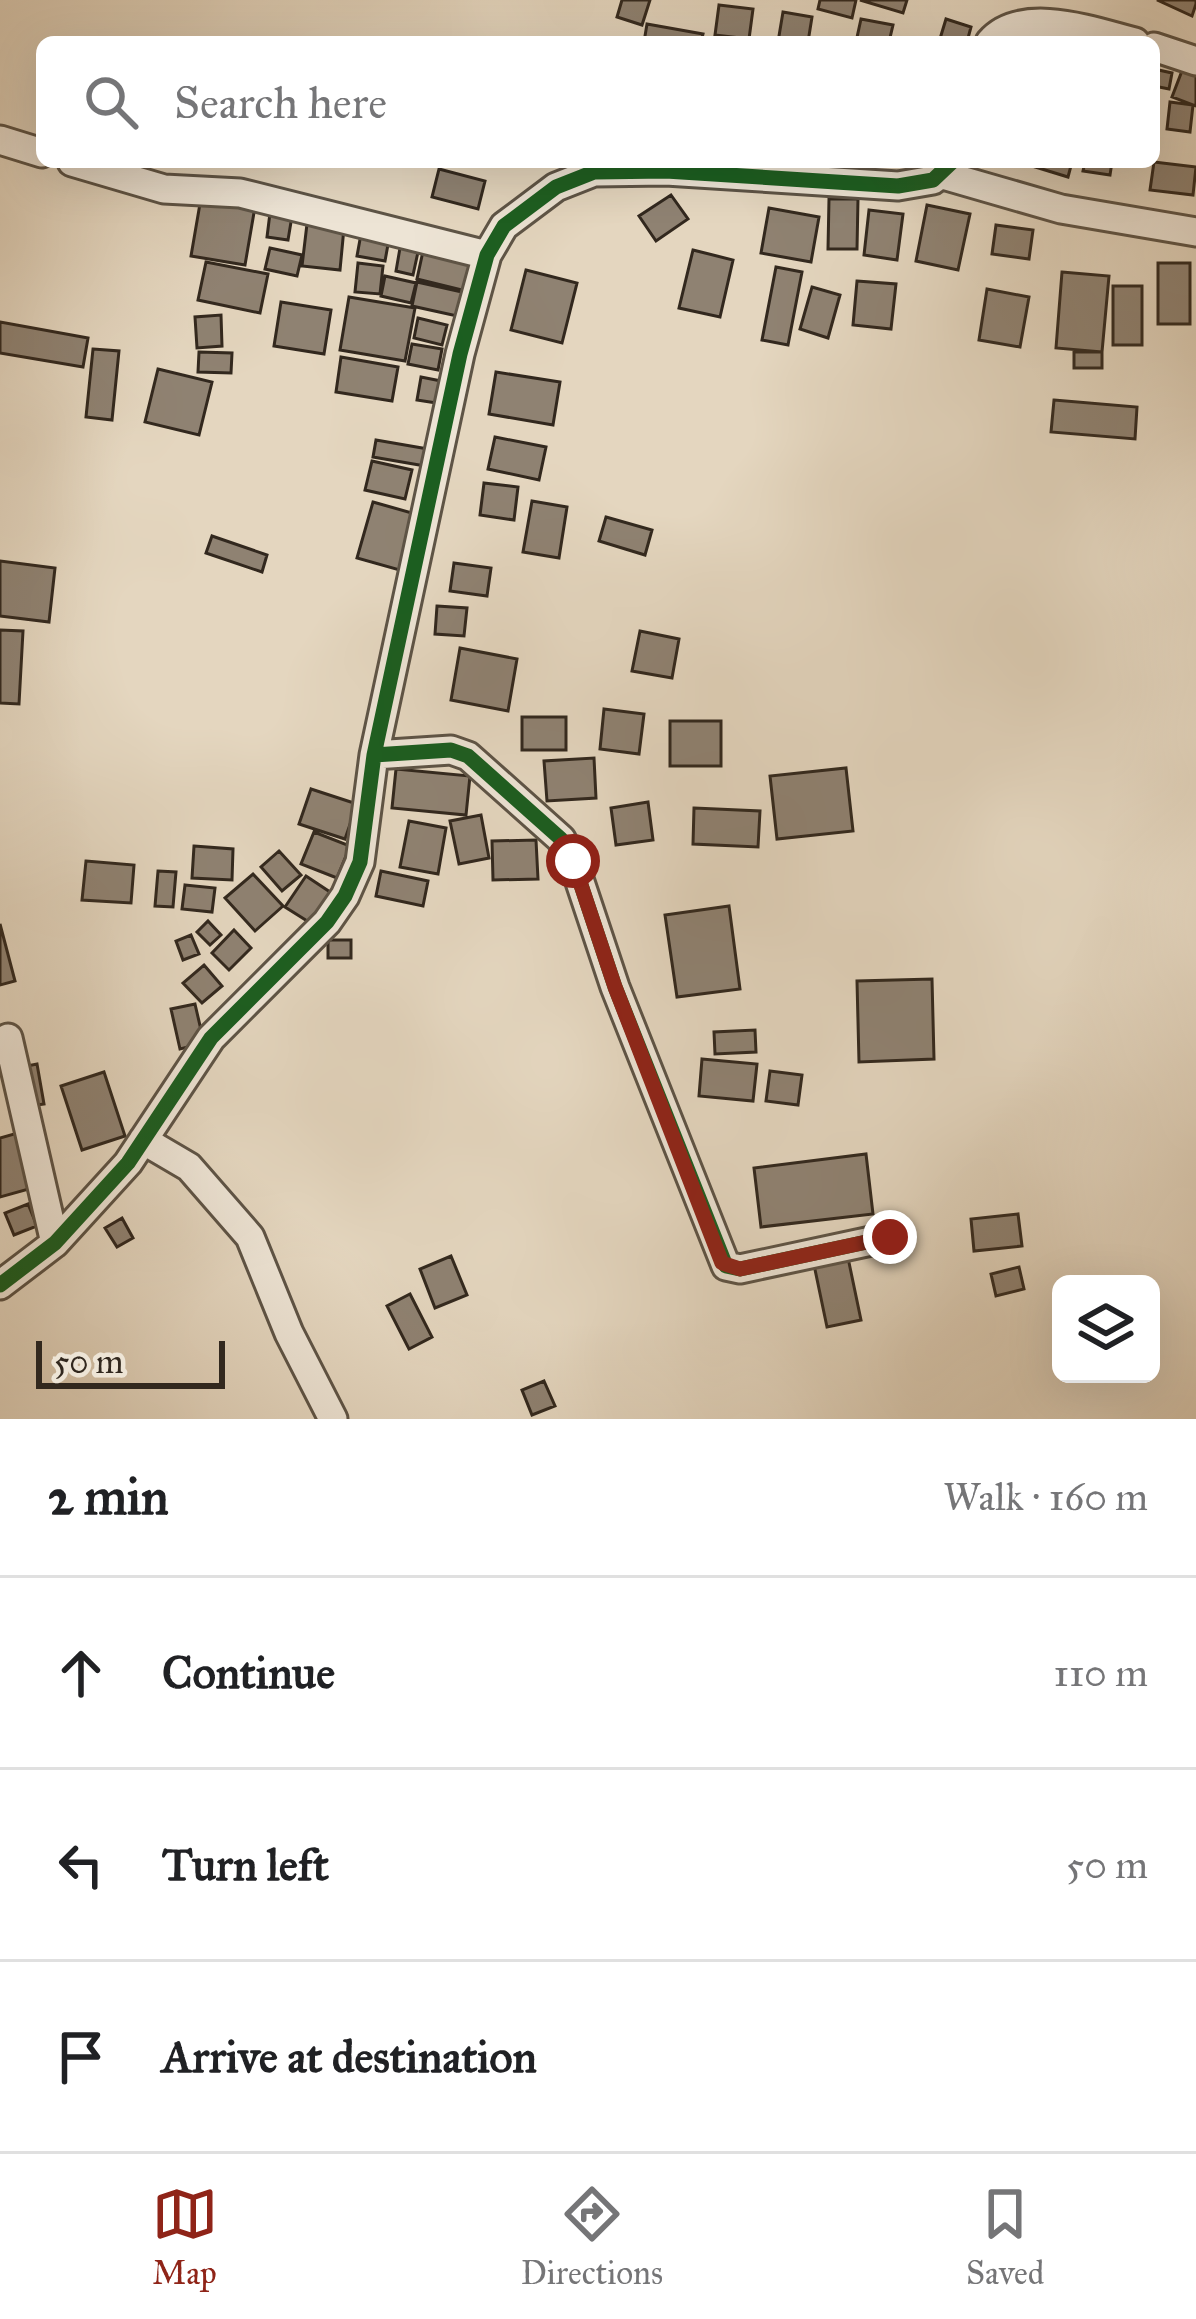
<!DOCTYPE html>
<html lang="en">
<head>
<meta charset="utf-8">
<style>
  body { margin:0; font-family:"IM FELL Great Primer",serif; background:#f2f2f2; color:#202124 }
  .controls { position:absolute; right:36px; bottom:36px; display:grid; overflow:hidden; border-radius:18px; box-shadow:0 12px 48px #0002 }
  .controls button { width:108px; height:108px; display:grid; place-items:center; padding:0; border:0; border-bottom:3px solid #e0e0e0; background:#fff; color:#202124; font:60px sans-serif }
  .scale { position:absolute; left:36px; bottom:30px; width:189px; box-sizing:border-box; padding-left:12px; border:6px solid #32281e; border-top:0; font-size:33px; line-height:42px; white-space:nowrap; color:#32281e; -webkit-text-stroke:9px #ede4d5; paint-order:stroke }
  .stop { position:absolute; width:36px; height:36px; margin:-27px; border:9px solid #8f2418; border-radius:50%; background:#fff }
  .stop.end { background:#8f2418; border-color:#fff; box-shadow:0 3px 12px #0008 }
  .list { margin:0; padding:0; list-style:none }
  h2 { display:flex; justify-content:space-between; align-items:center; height:156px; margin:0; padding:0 48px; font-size:51px }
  h2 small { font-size:39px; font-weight:400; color:#757577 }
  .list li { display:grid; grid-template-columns:78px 1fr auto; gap:36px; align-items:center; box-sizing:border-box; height:192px; padding:0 48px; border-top:3px solid #e0e0e0 }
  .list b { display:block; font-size:45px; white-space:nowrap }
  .list em { font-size:39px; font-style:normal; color:#757577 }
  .icon { flex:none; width:66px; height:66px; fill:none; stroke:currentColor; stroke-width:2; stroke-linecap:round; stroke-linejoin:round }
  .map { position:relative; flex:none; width:1196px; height:1419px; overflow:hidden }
  .search { position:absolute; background:#fff; box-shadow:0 12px 48px #0002; left:36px; right:36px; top:36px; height:132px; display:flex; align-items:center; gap:30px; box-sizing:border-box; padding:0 42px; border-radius:18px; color:#757577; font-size:45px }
  .sheet { height:732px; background:#fff }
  nav { display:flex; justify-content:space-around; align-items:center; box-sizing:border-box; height:168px; border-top:3px solid #e0e0e0; background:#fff; font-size:33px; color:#757577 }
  nav a { display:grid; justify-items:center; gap:6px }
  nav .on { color:#8f2418 }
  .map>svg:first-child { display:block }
  .building { fill:#8f8272; stroke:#32281e; stroke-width:3 }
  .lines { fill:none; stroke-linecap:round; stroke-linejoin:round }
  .minor-casing { stroke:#5e5446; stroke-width:33 }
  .minor { stroke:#ede4d5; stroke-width:27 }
  .cycleway-casing { stroke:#ede4d5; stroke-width:22 }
  .cycleway { stroke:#1b5e20; stroke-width:15 }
  .route { stroke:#8f2418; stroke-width:15 }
</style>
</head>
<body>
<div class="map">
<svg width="1196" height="1419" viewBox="0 0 1196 1419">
  <rect width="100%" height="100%" fill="#e4d6bf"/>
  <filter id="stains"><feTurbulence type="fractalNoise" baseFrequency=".00167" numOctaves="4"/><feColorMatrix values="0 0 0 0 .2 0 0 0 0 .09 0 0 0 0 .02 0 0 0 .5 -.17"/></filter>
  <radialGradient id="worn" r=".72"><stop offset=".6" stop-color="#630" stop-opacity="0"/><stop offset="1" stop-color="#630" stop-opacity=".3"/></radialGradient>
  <path class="building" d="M 622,0 L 650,0 L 642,25 L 617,17 Z
    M 820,0 L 856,0 L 852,18 L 818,9 Z
    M 860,0 L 907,0 L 903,13 Z
    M 1157,0 L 1196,0 L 1196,4 L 1192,16 Z
    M 719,5 L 753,9 L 749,39 L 715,35 Z
    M 783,12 L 812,17 L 808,42 L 778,42 Z
    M 861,19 L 893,25 L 889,42 L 856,42 Z
    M 946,19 L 971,27 L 967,42 L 939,42 Z
    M 647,24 L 703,34 L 701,42 L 644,42 Z
    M 1185,63 L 1196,68 L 1196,106 L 1172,97 Z
    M 1154,69 L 1172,73 L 1169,89 L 1154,86 Z
    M 1170,102 L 1193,105 L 1190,132 L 1167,129 Z
    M 1019,162 L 1072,162 L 1068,177 Z
    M 1085,162 L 1112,162 L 1110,175 L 1083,171 Z
    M 1154,162 L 1196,167 L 1193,195 L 1150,190 Z
    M 439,169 L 485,181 L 478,209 L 432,197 Z
    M 202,192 L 256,201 L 245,265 L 191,256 Z
    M 671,195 L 688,219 L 656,241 L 639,216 Z
    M 829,199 L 858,199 L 857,249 L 828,249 Z
    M 927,205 L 970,214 L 958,270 L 916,261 Z
    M 769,208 L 819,217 L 811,262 L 761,253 Z
    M 869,210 L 903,214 L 897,260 L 864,255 Z
    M 270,213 L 292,216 L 288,240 L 267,237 Z
    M 307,224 L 344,228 L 340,270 L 302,266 Z
    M 996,225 L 1033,230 L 1029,259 L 992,254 Z
    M 361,234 L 389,239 L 385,261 L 357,256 Z
    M 425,242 L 479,256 L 470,292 L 417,279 Z
    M 270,248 L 302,255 L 297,276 L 265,269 Z
    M 400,248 L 418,252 L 413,275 L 396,271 Z
    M 693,250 L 733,260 L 720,317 L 679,308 Z
    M 206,262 L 268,274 L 260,313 L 198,300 Z
    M 358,263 L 383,266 L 380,294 L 355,292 Z
    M 1158,263 L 1190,263 L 1190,324 L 1158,324 Z
    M 776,267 L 802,272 L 788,345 L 762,340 Z
    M 526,270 L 577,283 L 562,343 L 511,330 Z
    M 1062,272 L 1109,276 L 1102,352 L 1056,348 Z
    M 385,276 L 416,283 L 411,303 L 381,296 Z
    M 857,281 L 896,284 L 891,329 L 853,325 Z
    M 417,282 L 462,292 L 457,316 L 412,306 Z
    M 1113,286 L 1142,286 L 1142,345 L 1113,345 Z
    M 812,287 L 840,295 L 828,338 L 800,329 Z
    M 987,289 L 1029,297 L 1020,347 L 979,340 Z
    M 349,297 L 415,308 L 405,361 L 340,350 Z
    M 281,302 L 331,310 L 324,354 L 274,346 Z
    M 221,315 L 222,346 L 197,348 L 195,317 Z
    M 418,318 L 447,325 L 442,345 L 414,338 Z
    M 0,322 L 88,338 L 83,367 L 0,353 Z
    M 412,344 L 442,349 L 438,370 L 408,364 Z
    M 93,349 L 119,351 L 112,420 L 86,417 Z
    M 199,352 L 232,353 L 231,373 L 198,372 Z
    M 1074,352 L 1102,352 L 1102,368 L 1074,368 Z
    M 341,357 L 398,367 L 392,401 L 336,392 Z
    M 158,369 L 212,382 L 199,435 L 145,422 Z
    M 496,372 L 560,382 L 553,425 L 489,414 Z
    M 421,377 L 446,382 L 443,404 L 417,400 Z
    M 1054,400 L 1137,407 L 1135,439 L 1051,432 Z
    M 495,437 L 546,447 L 539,480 L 488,469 Z
    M 376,440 L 428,449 L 425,466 L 373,457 Z
    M 372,461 L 412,470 L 405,499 L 365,490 Z
    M 484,483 L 518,487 L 514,520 L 480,515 Z
    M 532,501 L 567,507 L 559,558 L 523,552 Z
    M 373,502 L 419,515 L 403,571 L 357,558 Z
    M 606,517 L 652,530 L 645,555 L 599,541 Z
    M 212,536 L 267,555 L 262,572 L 206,553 Z
    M 0,561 L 55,568 L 49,622 L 0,616 Z
    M 454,563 L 491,568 L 487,596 L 450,591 Z
    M 437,606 L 467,608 L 464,636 L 435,634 Z
    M 0,630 L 23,631 L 19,704 L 0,703 Z
    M 640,631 L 679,639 L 672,678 L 632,671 Z
    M 460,648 L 517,659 L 508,711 L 451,700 Z
    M 604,709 L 644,714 L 639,754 L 600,749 Z
    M 522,717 L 566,717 L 566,750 L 522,750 Z
    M 670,721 L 721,721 L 721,766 L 670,766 Z
    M 594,758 L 596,798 L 547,801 L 544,761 Z
    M 846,768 L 853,831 L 777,839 L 770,776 Z
    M 396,769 L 470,776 L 466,815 L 392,808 Z
    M 311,789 L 357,804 L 345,839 L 299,824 Z
    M 648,802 L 653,840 L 616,845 L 611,808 Z
    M 694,808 L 760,811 L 758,847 L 693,844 Z
    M 481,815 L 489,858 L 459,864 L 450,821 Z
    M 409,821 L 446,828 L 438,874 L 400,867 Z
    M 314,832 L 350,846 L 337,878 L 301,864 Z
    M 536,840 L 538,879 L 493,880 L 492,841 Z
    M 194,846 L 233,849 L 232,880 L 192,878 Z
    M 279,851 L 301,875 L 282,891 L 261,867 Z
    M 86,861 L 134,865 L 131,903 L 82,900 Z
    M 158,871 L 176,872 L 173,907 L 155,906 Z
    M 381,871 L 428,881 L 423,906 L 376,896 Z
    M 253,874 L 283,906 L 255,931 L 225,898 Z
    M 306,876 L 333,894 L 312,924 L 285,907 Z
    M 185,885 L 215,888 L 212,912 L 182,909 Z
    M 729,906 L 740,989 L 677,997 L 665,915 Z
    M 208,921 L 221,935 L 210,945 L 197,932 Z
    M 0,924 L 15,981 L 0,985 Z
    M 234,930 L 251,948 L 229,970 L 212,953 Z
    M 191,935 L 199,954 L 183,960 L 176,941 Z
    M 328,940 L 351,940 L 351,958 L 328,958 Z
    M 204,965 L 222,986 L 202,1003 L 183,983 Z
    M 932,979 L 934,1059 L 859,1062 L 857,981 Z
    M 195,1004 L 204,1043 L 180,1049 L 171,1009 Z
    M 755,1030 L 756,1052 L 715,1054 L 714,1032 Z
    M 702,1059 L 757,1064 L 753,1101 L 699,1096 Z
    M 37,1064 L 44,1104 L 23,1107 L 17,1068 Z
    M 770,1071 L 802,1075 L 798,1105 L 766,1101 Z
    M 104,1072 L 125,1136 L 82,1150 L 61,1086 Z
    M 21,1132 L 36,1187 L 0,1197 L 0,1138 Z
    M 866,1154 L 873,1214 L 761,1227 L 754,1168 Z
    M 28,1204 L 37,1226 L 14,1235 L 5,1213 Z
    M 1018,1214 L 1022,1246 L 974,1251 L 971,1219 Z
    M 122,1218 L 133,1238 L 117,1247 L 105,1228 Z
    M 847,1253 L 861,1320 L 827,1327 L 813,1260 Z
    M 451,1256 L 467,1295 L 435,1308 L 420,1269 Z
    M 1019,1267 L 1024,1289 L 996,1296 L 991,1274 Z
    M 410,1294 L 432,1337 L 409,1349 L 387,1306 Z
    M 544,1381 L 555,1406 L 532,1415 L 522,1390 Z"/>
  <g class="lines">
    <defs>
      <path id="minor" d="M 990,42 C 1022,5 1095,32 1135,42
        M 1154,47 L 1196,61
        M 0,140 L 42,153
        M 72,162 L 164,189 L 240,193 L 487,255
        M 943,175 L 1061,209 L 1196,232
        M 374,755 L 451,750 L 468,756 L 561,839 L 573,861 L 615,987 L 726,1266 L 740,1269 L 890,1237
        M 8,1038 L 55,1243
        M 143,1140 L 189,1167 L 250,1237 L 289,1333 L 333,1419
        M 0,1285 L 55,1243 L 128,1163 L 211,1038 L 327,922 L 345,896 L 360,862 L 374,755 L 460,354 L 487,255 L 504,226 L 556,187 L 594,172 L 666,171 L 898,186 L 933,180 L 952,162"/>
    </defs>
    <use href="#minor" class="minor-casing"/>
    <use href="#minor" class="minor"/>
    <defs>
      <path id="cycleway" d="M 374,755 L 451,750 L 468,756 L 561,839 L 573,861 L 615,987 L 726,1266 L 740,1269 L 890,1237
        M 0,1285 L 55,1243 L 128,1163 L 211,1038 L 327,922 L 345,896 L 360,862 L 374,755 L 460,354 L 487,255 L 504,226 L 556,187 L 594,172 L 666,171 L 898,186 L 933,180 L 952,162"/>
    </defs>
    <use href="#cycleway" class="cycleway-casing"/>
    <use href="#cycleway" class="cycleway"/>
  </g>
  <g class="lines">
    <path class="route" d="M 573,861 L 615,987 L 722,1263 L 740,1269 L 890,1237"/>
  </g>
  <rect width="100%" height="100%" filter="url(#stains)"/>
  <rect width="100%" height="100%" fill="url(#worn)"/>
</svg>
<div class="controls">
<button><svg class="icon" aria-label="layers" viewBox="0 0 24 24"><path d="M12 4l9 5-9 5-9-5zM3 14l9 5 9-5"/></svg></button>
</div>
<div class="scale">50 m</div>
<div class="stop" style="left:573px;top:861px"></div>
<div class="stop end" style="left:890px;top:1237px"></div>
<div class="search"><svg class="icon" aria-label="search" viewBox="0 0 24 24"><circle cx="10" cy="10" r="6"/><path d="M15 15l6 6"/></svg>Search here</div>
</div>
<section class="sheet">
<h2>2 min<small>Walk · 160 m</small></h2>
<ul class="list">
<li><svg class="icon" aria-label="ahead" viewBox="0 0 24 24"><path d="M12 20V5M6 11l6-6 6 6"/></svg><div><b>Continue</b></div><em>110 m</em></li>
<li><svg class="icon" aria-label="left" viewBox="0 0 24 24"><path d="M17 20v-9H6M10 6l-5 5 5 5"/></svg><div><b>Turn left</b></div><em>50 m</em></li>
<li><svg class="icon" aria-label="arrive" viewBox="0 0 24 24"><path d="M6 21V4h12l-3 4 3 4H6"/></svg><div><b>Arrive at destination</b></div></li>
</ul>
</section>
<nav>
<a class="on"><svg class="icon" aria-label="map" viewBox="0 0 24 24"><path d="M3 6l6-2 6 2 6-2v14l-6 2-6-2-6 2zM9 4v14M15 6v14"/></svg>Map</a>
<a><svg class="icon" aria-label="directions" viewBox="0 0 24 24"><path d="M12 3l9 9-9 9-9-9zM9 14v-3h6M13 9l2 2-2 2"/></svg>Directions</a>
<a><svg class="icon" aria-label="saved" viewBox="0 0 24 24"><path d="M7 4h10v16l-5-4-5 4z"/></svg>Saved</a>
</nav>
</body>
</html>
